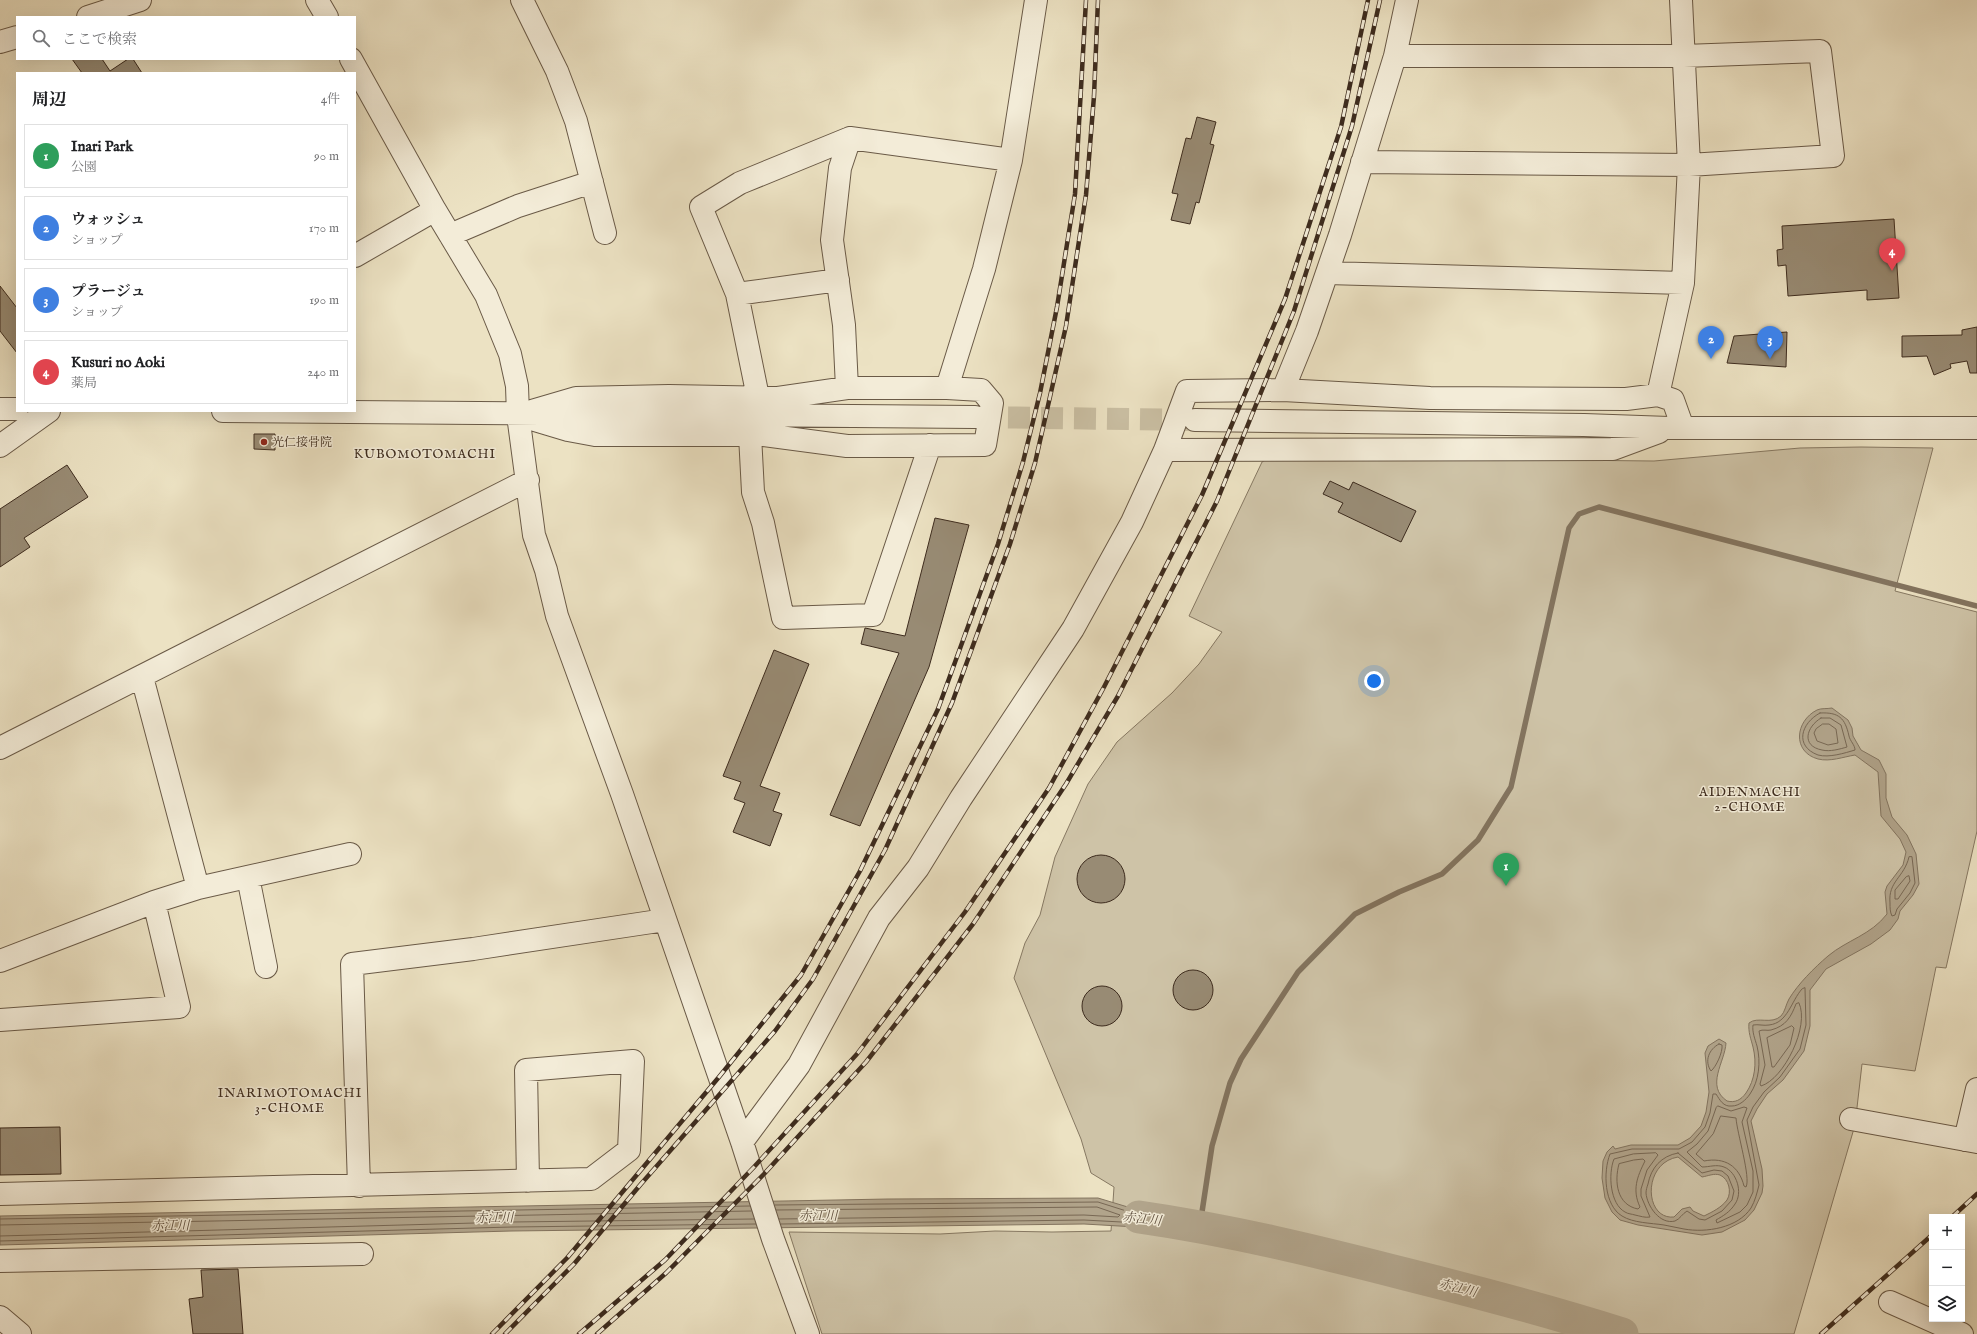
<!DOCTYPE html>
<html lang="ja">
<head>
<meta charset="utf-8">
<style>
  body { margin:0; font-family:"IM FELL English","Noto Serif JP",serif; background:#f2f2f2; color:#202124 }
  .controls { position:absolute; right:12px; bottom:12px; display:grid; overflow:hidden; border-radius:0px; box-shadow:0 4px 16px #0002 }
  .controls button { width:36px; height:36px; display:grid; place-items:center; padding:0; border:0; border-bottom:1px solid #e0e0e0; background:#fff; color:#202124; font:20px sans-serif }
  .you { position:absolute; left:1374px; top:681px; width:14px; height:14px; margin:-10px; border:3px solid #fff; border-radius:50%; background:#1a73e8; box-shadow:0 0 0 6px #1a73e833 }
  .badge { display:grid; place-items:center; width:26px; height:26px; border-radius:50%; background:#8f2418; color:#fff; font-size:13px; font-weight:700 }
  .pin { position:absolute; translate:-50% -33px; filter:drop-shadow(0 1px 2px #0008) }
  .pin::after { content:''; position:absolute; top:21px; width:14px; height:12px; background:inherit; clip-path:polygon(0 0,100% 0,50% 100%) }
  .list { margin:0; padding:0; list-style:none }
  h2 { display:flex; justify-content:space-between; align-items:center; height:52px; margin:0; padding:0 16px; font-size:17px }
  h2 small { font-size:13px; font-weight:400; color:#757577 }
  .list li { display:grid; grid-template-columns:26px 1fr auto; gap:12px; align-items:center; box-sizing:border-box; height:64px; margin:0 8px 8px; padding:0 8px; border:1px solid #e0e0e0; border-radius:0px }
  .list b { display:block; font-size:15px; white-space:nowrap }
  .list p { margin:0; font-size:13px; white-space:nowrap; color:#757577 }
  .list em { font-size:13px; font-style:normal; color:#757577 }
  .icon { flex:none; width:22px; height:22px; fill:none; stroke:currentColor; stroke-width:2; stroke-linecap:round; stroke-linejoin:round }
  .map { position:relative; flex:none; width:1977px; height:1334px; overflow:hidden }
  .search { position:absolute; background:#fff; box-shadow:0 4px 16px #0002; left:16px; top:16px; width:340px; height:44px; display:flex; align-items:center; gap:10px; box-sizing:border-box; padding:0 14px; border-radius:0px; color:#757577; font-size:15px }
  .panel { position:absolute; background:#fff; box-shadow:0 4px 16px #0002; left:16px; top:72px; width:340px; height:340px; border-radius:0px }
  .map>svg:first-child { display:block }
  .green { fill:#cec3a7; stroke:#867862 }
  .water { fill:#b1a48b; stroke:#83745f; fill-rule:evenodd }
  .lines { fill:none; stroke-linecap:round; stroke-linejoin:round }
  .shore { stroke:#786854; stroke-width:1 }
  .stream { stroke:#83745f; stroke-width:5.5 }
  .river { stroke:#b1a48b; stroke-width:33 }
  .building { fill:#988b74; stroke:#3e2c1e }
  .minor-tunnel { stroke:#c9bea2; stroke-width:22; stroke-dasharray:22 11; stroke-linecap:butt }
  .minor-casing { stroke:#6a5a47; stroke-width:24 }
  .minor { stroke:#f3ecd8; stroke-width:22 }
  .rail-casing { stroke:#3e2c1e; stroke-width:4.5 }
  .rail { stroke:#f3ecd8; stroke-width:3; stroke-dasharray:9; stroke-linecap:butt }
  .poi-dot { fill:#8f2418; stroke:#f3ecd8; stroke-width:1.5 }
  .labels { text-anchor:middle; stroke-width:3; stroke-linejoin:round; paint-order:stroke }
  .poi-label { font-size:12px; fill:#3e2c1e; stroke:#f3ecd8; text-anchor:start }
  .neighbourhood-label { font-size:13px; letter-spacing:1px; fill:#3e2c1e; stroke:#f3ecd8 }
  .water-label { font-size:13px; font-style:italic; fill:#60503f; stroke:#f3ecd8 }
</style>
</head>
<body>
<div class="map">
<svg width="1977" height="1334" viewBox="0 0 1977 1334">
  <rect width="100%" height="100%" fill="#ece2c3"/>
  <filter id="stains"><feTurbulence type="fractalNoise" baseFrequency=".005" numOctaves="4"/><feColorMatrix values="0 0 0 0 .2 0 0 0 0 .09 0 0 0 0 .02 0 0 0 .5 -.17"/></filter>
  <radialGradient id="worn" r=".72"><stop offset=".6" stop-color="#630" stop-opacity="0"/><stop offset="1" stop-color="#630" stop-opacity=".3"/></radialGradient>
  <path class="green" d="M 1861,447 L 1933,448 L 1895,591 L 1977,612 L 1977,831 L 1946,968 L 1936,967 L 1915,1071 L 1862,1064 L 1855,1125 L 1794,1334 L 822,1334 L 789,1232 L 940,1234 L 995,1231 L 1052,1232 L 1111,1231 L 1114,1187 L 1091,1173 L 1081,1139 L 1014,978 L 1025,943 L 1040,915 L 1055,857 L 1088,784 L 1117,742 L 1172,693 L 1199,664 L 1222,632 L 1189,616 L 1262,462 L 1270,457 L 1654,461 L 1800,448 Z"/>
  <path class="water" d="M 1832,708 L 1848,720 L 1852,728 L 1853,736 L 1861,750 L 1879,760 L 1886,774 L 1886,798 L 1892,817 L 1907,835 L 1916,854 L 1919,884 L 1913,895 L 1900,911 L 1898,919 L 1890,930 L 1871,944 L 1826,969 L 1810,990 L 1810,1026 L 1804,1051 L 1783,1080 L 1767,1094 L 1757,1109 L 1751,1121 L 1762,1169 L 1763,1186 L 1762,1193 L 1754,1210 L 1745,1220 L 1722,1232 L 1702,1235 L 1638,1225 L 1620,1220 L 1612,1212 L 1605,1198 L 1602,1178 L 1603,1161 L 1607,1152 L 1613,1146 L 1615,1149 L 1631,1145 L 1678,1145 L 1690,1138 L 1701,1126 L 1706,1112 L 1709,1092 L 1705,1053 L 1708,1046 L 1719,1039 L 1726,1043 C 1725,1062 1705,1086 1727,1101 C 1735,1103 1741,1100 1746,1093 C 1755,1080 1757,1063 1753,1047 C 1751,1039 1748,1032 1749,1023 C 1758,1016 1771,1025 1781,1016 C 1785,1012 1786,1004 1789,999 C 1798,984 1814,968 1828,956 C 1847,940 1871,935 1887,914 L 1885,892 L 1887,886 L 1903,865 L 1906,852 L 1900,839 L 1881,816 L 1878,772 L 1855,755 C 1843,757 1830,762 1818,759 C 1792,752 1795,721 1817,710 C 1821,708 1827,709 1832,708 ZM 1678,1157 L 1702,1177 C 1708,1176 1714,1173 1720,1175 C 1729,1179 1732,1192 1727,1200 C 1721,1208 1712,1212 1704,1216 L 1693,1211 L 1690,1207 L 1682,1209 L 1674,1217 C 1644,1220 1642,1163 1678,1157 Z
    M 1098,1198 L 1207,1231 L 1084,1224 L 512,1231 L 0,1245 L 0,1216 L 888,1199 Z"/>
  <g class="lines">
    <path class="shore" d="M 1820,713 C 1839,712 1845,718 1849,736 C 1850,741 1855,745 1855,750 C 1845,753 1829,758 1818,755 C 1794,746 1801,723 1820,713 Z
      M 1821,718 L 1830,718 L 1841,725 L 1847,747 C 1840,749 1830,752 1822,750 C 1801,746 1806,727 1821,718 Z
      M 1823,724 L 1829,724 L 1836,729 L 1838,743 L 1828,745 L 1817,741 L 1814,733 L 1816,729 Z
      M 1912,857 L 1915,883 L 1910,893 L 1897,909 L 1895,915 L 1892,916 C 1890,912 1890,908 1890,903 C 1888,881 1904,878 1909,857 Z
      M 1909,876 L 1910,881 L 1898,899 L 1895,899 L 1895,890 L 1906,877 Z
      M 1805,988 L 1806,1025 L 1800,1049 L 1780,1077 L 1764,1092 L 1753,1107 L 1747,1120 L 1759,1185 C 1757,1193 1755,1201 1751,1208 C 1738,1228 1706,1233 1684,1229 C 1677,1228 1671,1226 1664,1225 C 1651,1223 1633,1223 1622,1216 C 1604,1205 1603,1172 1610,1154 L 1632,1149 L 1679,1149 L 1692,1142 L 1705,1127 L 1710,1113 L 1713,1094 L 1716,1094 C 1720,1100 1723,1107 1732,1106 C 1739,1106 1746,1100 1750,1094 C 1759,1081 1761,1062 1757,1046 C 1755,1039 1752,1032 1753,1025 C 1758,1024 1764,1026 1769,1025 C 1788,1023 1791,1001 1802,989 Z
      M 1799,1003 C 1810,1026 1784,1079 1761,1086 L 1760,1084 L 1765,1065 L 1759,1031 C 1763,1029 1767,1031 1771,1030 C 1786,1026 1791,1017 1796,1004 Z
      M 1792,1026 L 1794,1028 L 1790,1045 L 1774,1067 L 1772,1067 L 1767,1038 Z
      M 1719,1044 L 1722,1045 C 1723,1052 1716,1067 1711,1071 C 1704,1061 1709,1049 1719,1044 Z
      M 1718,1106 L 1731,1111 L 1744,1107 L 1747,1108 L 1742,1122 L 1753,1171 L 1753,1192 L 1747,1205 L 1740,1212 L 1717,1223 L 1716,1220 C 1723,1216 1730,1212 1735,1204 C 1743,1193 1737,1172 1724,1167 C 1716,1164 1710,1167 1702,1167 L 1687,1152 L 1697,1144 L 1708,1131 L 1716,1108 Z
      M 1721,1116 L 1736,1118 C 1737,1133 1751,1178 1746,1187 L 1744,1186 C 1739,1166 1725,1157 1704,1161 L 1696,1154 L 1713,1134 Z
      M 1656,1153 L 1658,1155 L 1647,1170 L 1641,1189 L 1641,1196 L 1650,1217 C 1645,1218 1640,1216 1635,1215 C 1632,1214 1628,1214 1625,1212 C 1610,1204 1608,1174 1614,1159 L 1633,1154 Z
      M 1678,1153 L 1702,1173 L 1714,1170 L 1722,1171 L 1728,1176 L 1734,1191 L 1732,1200 L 1722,1211 L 1705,1220 L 1699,1219 L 1687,1211 C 1682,1214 1680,1219 1675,1221 C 1660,1225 1647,1206 1646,1193 C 1646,1190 1647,1187 1648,1184 C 1651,1168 1661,1156 1678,1153 Z
      M 1634,1160 L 1643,1159 L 1645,1161 C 1637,1177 1632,1190 1640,1207 L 1638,1209 C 1617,1205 1614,1182 1619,1164 Z
      M 775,1205 L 1098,1202 L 1161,1222 L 1159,1224 L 1084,1220 L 781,1224
      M 776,1210 L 1097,1207 L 1120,1215 L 1118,1217 L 1084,1215 L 779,1219
      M 0,1219 L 750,1206
      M 0,1225 L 751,1211
      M 0,1236 L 512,1222 L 754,1219
      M 0,1241 L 512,1227 L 756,1224"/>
    <path class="stream" d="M 1202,1227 L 1202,1212 L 1212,1146 L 1230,1083 L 1241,1059 L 1298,972 L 1355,914 L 1399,892 L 1442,874 L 1478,840 L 1511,787 L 1569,528 L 1579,514 L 1599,507 L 1977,606"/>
    <path class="river" d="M 1139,1217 C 1230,1230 1320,1252 1409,1275 C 1481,1293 1552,1312 1622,1334"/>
  </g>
  <path class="building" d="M 72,59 L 102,59 L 110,71 L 128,59 L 133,59 L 142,73 L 82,73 Z
    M 1197,117 L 1216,122 L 1210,144 L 1214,145 L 1199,203 L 1196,202 L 1190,224 L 1171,220 L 1178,194 L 1172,193 L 1186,138 L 1191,139 Z
    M 1894,219 L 1899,298 L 1867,300 L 1867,290 L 1788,296 L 1786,265 L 1778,266 L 1777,250 L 1783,249 L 1782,226 Z
    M 0,286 L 17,308 L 17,353 L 0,331 Z
    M 1977,327 L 1977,373 L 1970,373 L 1967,361 L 1950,364 L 1951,368 L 1934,375 L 1927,356 L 1902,357 L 1902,336 L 1962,335 L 1962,330 Z
    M 1787,332 L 1786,367 L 1727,363 L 1734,336 Z
    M 254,434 L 275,434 L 275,450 L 254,449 Z
    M 67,465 L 88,497 L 24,538 L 30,547 L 0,567 L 0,509 Z
    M 1330,481 L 1349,490 L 1353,482 L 1416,511 L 1401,542 L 1338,512 L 1343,503 L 1323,494 Z
    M 935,518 L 969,525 L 929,667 L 860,826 L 830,815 L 899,653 L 861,644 L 865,628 L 905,636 Z
    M 774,650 L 809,664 L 760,786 L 780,793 L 773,811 L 782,814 L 770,846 L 733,832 L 745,803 L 734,799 L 741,782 L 723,776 Z
    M1077 879a24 24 0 1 1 48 0a24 24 0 1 1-48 0Z
    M1173 990a20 20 0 1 1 40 0a20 20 0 1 1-40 0Z
    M1082 1006a20 20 0 1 1 40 0a20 20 0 1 1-40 0Z
    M 60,1127 L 61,1174 L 0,1175 L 0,1128 Z
    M 238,1269 L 243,1334 L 193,1334 L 189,1299 L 203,1297 L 201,1270 Z"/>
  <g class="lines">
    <path class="minor-tunnel" d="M 975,417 L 1194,420"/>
    <defs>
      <path id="minor" d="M 317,0 L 327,17
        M 522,0 L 557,71 L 576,121 L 605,233
        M 88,17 L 140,0
        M 0,42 L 17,37
        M 351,59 L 435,210 L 486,295 L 510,354 L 517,386 L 518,415 L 534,535 L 546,570 L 557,616 L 622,794 L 742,1142 L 773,1239 L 808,1334
        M 1362,162 L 1689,165 L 1833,156 L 1820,51 L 1684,56 L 1395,56
        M 450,235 L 518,206 L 592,182
        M 355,256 L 435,210
        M 1327,273 L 1683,283
        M 737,294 L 838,280
        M 847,388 L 947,388 L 981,390 L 992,403 L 985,445 L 847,446 L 764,435 L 595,435 L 568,430 L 518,415 L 576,398 L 669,396 L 778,398 Z
        M 847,388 L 844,325 L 832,240 L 840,168 L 850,138
        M 947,388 L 984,269 L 1011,160 L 1036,0
        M 1283,390 L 1430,398 L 1626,399 L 1658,395 L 1673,400 L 1683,428
        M 1658,395 L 1683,283 L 1689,165 L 1681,0
        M 758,397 L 737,294 L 701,207 L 740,183 L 850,138 L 1011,160
        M 0,409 L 17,409
        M 223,411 L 975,417
        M 1195,420 L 1584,425 L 1669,428 L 1977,428
        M 750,435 L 753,492 L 763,523 L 783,618 L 873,615 L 930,445
        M 0,446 L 49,411
        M 1165,450 L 1613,449 L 1659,432
        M 0,748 L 528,480
        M 248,877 L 266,967
        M 198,888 L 350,854
        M 0,961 L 154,902 L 198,888 L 142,677
        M 0,1020 L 179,1007 L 154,902
        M 1851,1119 L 1977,1142
        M 1965,1140 L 1977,1089
        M 742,1142 L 799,1065 L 879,918 L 918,868 L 961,798 L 1073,629 L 1132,522 L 1165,450 L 1187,391 L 1283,390 L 1307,331 L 1340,235 L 1395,56 L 1407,0
        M 359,1186 L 352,964 L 473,949 L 665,920
        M 0,1194 L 591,1179 L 629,1150 L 633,1061 L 526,1070 L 528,1181
        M 0,1261 L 362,1254
        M 1890,1302 L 1962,1334
        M 0,1317 L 20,1334"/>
    </defs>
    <use href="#minor" class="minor-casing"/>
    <use href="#minor" class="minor"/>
    <defs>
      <path id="rail" d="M 1952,1217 L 1977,1194
        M 492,1334 L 567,1258 L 719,1077 L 801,975 L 860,871 L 938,709 L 998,544 L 1023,462 L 1040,393 L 1057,307 L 1075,194 L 1086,0
        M 505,1334 L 574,1264 L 641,1184 L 775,1031 L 813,979 L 885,850 L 952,703 L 1010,544 L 1035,463 L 1066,326 L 1086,195 L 1094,96 L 1098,0
        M 579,1334 L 665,1260 L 754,1167 L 857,1054 L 965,912 L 1049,788 L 1104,687 L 1202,495 L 1285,299 L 1341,127 L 1368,0
        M 597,1334 L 666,1273 L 764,1174 L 866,1062 L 973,924 L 1066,784 L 1118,696 L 1217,501 L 1294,311 L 1352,126 L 1380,0
        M 1821,1334 L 1932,1235"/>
    </defs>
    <use href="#rail" class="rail-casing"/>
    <use href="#rail" class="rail"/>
  </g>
  <circle class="poi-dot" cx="264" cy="442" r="4"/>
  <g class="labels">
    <g class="poi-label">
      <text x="272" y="446">光仁接骨院</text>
    </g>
    <g class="neighbourhood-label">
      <text x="425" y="458">KUBOMOTOMACHI</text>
      <text x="1750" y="796">AIDENMACHI<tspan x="1750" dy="15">2-CHOME</tspan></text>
      <text x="290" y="1097">INARIMOTOMACHI<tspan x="290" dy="15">3-CHOME</tspan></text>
    </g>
    <g class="water-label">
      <text x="818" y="1220">赤江川</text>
      <text transform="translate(494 1217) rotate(-1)" y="5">赤江川</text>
      <text transform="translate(1142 1218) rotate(6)" y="5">赤江川</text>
      <text transform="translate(170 1225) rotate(-1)" y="5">赤江川</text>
      <text transform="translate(1458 1287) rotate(14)" y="5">赤江川</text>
    </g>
  </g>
  <rect width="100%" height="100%" filter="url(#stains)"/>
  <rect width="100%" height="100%" fill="url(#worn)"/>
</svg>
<div class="controls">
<button>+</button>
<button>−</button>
<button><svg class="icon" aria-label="layers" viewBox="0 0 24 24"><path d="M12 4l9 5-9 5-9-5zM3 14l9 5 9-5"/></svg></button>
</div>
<div class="you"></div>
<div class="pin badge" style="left:1506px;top:886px;background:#2e9e5b">1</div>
<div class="pin badge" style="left:1711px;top:359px;background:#3f7fe0">2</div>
<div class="pin badge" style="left:1770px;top:359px;background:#3f7fe0">3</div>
<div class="pin badge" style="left:1892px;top:271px;background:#e0444e">4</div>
<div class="search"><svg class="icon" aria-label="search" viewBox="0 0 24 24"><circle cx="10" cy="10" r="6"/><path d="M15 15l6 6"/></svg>ここで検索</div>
<section class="panel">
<h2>周辺<small>4件</small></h2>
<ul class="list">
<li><span class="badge" style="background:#2e9e5b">1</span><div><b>Inari Park</b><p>公園</p></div><em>90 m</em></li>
<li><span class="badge" style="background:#3f7fe0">2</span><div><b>ウォッシュ</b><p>ショップ</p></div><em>170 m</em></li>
<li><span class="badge" style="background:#3f7fe0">3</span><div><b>プラージュ</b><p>ショップ</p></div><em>190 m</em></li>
<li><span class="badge" style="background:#e0444e">4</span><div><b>Kusuri no Aoki</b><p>薬局</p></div><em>240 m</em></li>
</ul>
</section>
</div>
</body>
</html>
